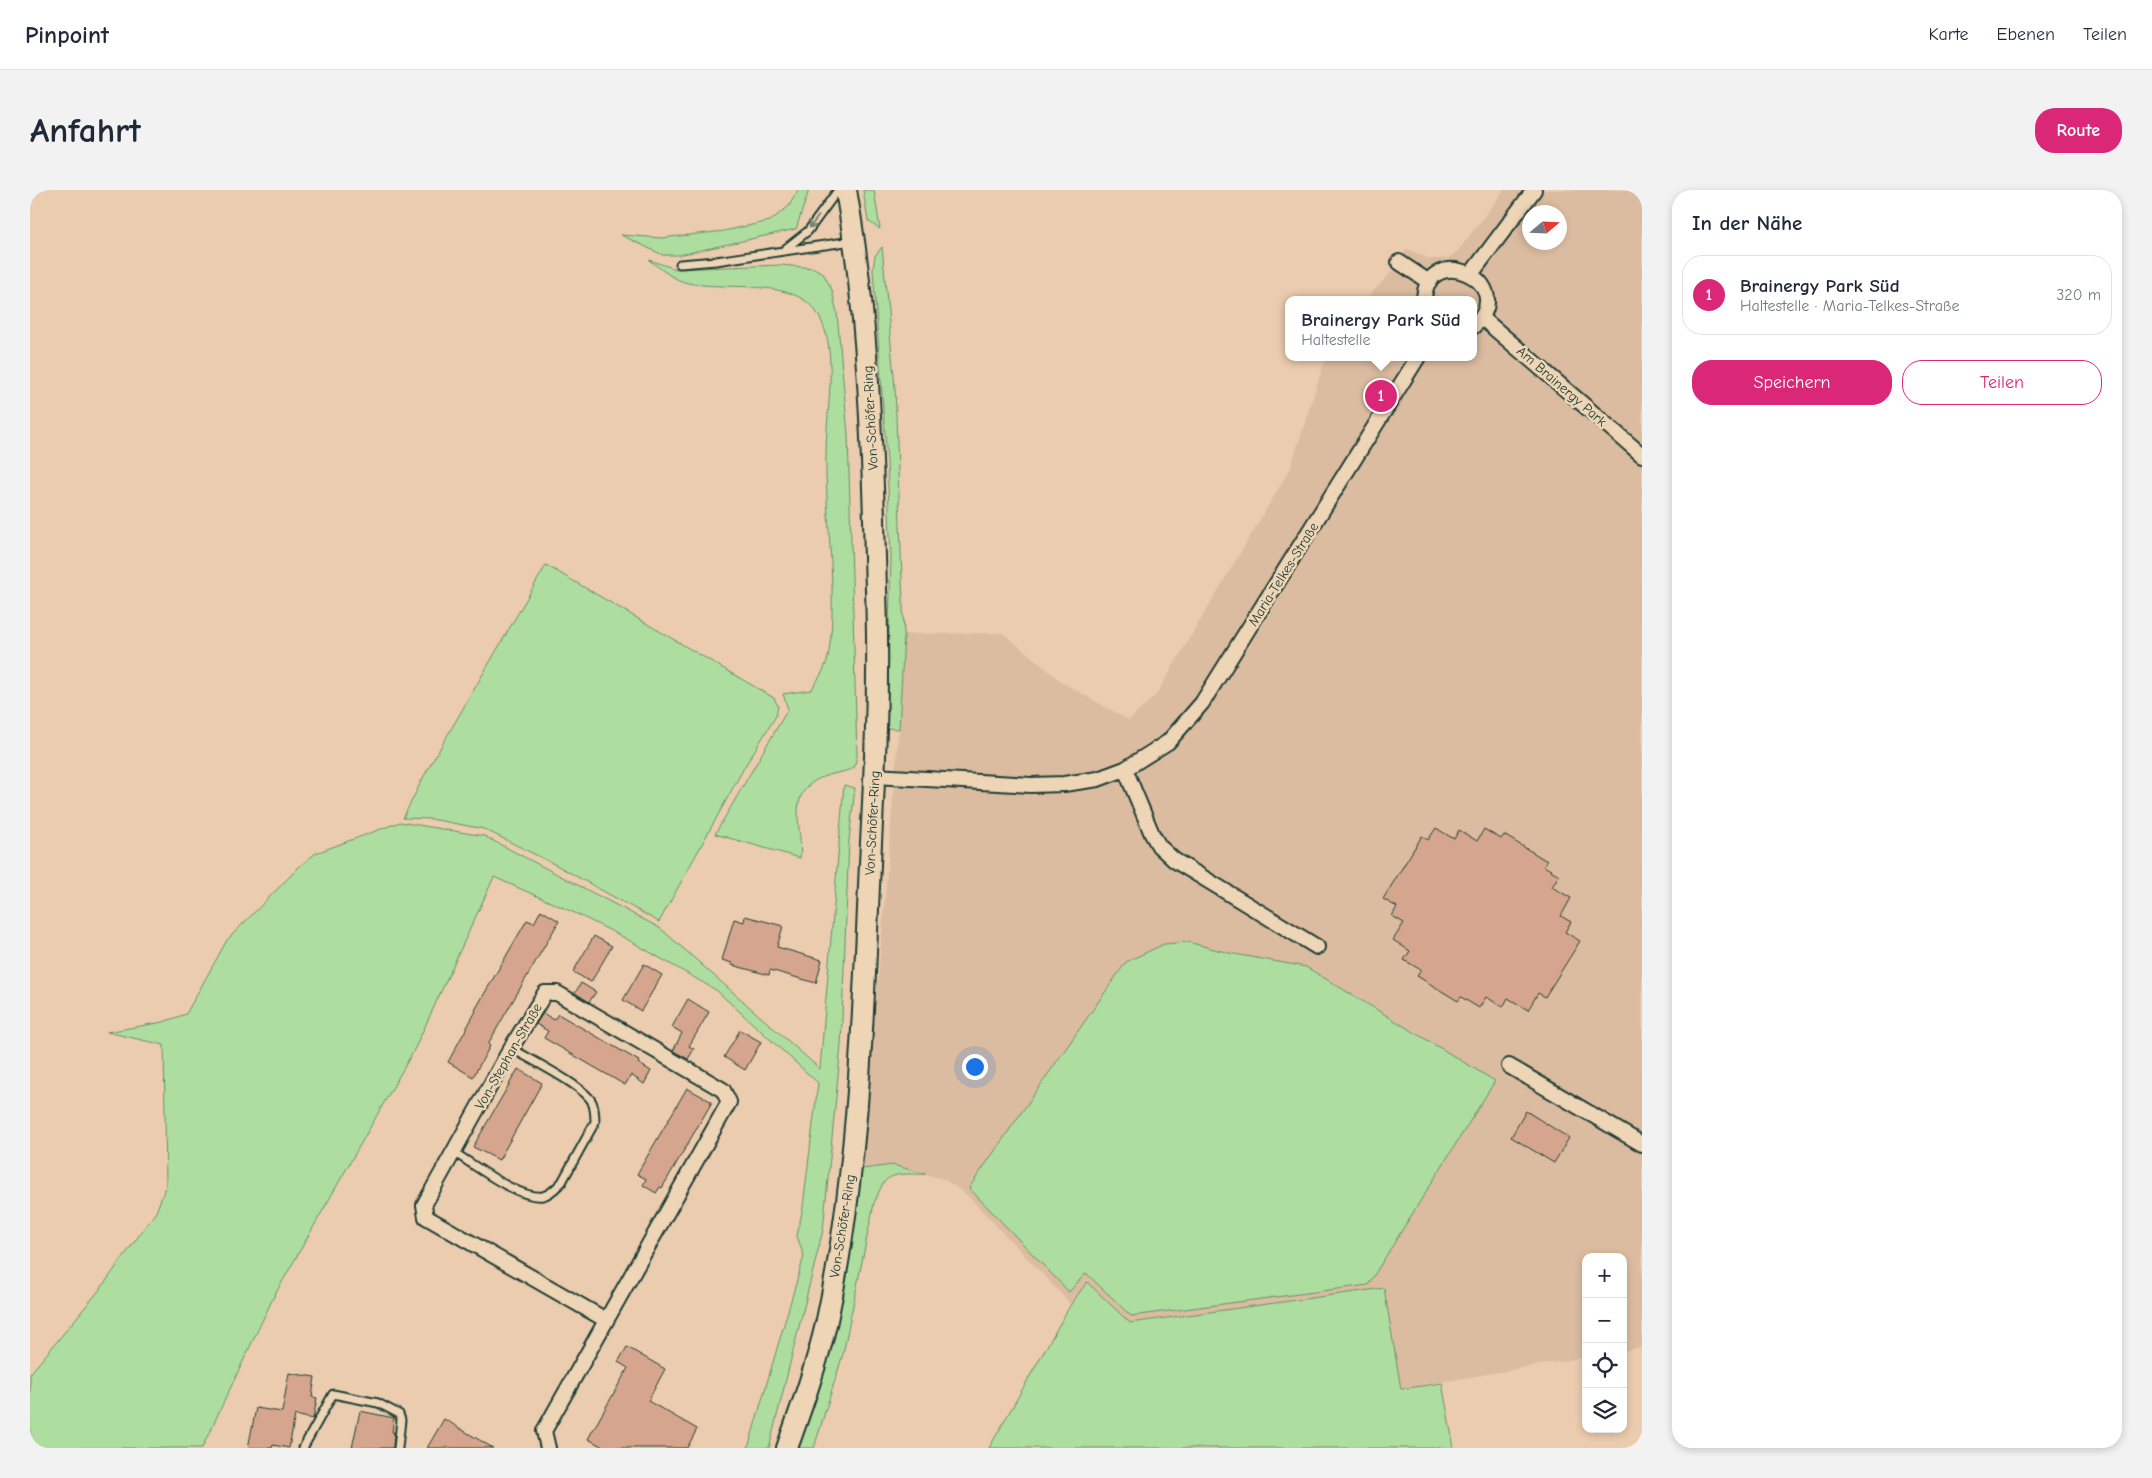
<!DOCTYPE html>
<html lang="de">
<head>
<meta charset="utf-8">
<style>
  body { margin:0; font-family:"Comic Neue",sans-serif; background:#f2f2f3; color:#1f2937 }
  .controls { position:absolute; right:15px; bottom:15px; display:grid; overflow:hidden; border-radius:10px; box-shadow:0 2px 8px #0003 }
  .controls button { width:45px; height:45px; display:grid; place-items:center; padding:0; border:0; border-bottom:1px solid #e0e1e3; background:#fff; color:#1f2937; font:25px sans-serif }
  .compass { position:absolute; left:1492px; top:15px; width:45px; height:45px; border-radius:50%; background:#fff; box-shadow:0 2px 8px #0003; rotate:71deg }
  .you { position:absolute; left:944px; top:876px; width:18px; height:18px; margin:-12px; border:4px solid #fff; border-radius:50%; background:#1a73e8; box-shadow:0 0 0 8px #1a73e833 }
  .badge { display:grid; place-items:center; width:32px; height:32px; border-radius:50%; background:#db2777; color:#fff; font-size:16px; font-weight:700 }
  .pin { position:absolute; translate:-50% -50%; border:2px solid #fff; box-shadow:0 1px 5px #0006 }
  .popup { position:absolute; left:1255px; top:106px; width:192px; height:65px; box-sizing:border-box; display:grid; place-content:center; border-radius:10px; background:#fff; filter:drop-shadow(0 1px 4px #0005); font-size:16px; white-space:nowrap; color:#747a83 }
  .popup b { font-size:19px; color:#1f2937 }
  .popup::after { content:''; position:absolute; left:50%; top:100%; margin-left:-10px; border:10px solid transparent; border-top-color:#fff }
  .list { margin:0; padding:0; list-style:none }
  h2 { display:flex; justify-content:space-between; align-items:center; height:65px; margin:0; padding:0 20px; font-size:21px }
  h2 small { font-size:16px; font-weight:400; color:#747a83 }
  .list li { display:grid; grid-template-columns:32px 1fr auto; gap:15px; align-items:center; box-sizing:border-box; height:80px; margin:0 10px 10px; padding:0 10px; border:1px solid #e0e1e3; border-radius:20px }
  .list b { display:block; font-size:19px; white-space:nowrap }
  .list p { margin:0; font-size:16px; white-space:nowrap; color:#747a83 }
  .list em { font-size:16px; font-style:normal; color:#747a83 }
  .actions { display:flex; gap:10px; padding:15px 20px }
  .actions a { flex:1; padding:11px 0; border:1px solid #db2777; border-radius:20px; text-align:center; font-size:18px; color:#db2777 }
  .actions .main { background:#db2777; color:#fff }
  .icon { flex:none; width:28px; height:28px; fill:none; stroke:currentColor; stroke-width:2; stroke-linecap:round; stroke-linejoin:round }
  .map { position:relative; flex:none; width:1612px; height:1258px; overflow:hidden; border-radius:20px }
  header { display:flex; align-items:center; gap:30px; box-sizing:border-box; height:70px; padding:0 25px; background:#fff; border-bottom:1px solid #e0e1e3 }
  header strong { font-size:24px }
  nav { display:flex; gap:28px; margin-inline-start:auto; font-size:18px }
  .intro { display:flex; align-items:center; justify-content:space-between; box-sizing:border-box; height:120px; padding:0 30px }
  h1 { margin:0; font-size:35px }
  .button { padding:12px 22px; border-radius:20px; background:#db2777; color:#fff; font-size:18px; font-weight:700 }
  main { display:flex; gap:30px; padding:0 30px }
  aside { flex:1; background:#fff; border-radius:20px; box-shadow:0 2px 8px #0003 }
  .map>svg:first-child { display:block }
  .built { fill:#dcbca0; fill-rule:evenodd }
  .green { fill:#adde9f; stroke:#668e6a }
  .building { fill:#d5a68d; stroke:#1f3d34 }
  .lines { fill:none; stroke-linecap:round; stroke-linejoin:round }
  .lane-casing { stroke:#1f3d34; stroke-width:11 }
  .street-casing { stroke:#1f3d34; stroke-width:18 }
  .secondary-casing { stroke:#1f3d34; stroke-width:24 }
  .lane { stroke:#eed5b6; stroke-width:7 }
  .street { stroke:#eed5b6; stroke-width:14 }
  .secondary { stroke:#eed5b6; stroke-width:20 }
  .oneway { stroke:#7c816e }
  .labels { text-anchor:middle; stroke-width:5; stroke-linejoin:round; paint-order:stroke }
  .street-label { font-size:14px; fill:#1f3d34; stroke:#eed5b6 }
</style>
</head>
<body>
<header>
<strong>Pinpoint</strong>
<nav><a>Karte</a><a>Ebenen</a><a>Teilen</a></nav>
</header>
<div class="intro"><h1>Anfahrt</h1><a class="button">Route</a></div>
<main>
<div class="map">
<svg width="1612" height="1258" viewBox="0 0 1612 1258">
  <rect width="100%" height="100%" fill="#ebccaf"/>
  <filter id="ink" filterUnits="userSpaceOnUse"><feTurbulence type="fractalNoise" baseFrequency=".02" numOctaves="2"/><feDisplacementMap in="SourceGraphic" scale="10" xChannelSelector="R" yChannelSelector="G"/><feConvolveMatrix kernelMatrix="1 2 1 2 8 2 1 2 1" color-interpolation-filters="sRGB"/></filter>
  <g filter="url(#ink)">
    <path class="built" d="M 1474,0 L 1612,0 L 1612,1157 L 1593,1161 L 1593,1067 L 1556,1067 L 1556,1167 L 1371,1199 L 1354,1098 L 1100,1133 L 1057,1093 L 1041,1114 L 938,1006 L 916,990 L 863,975 L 832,979 L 869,539 L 874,444 L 973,443 L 1033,493 L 1099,530 L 1126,505 L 1260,279 L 1296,167 L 1444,167 L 1444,110 L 1335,110 L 1367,76 L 1377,59 L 1400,69 L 1408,69 L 1418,68 L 1428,61 ZM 1500,22 L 1530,22 L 1530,52 L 1500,52 Z"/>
    <path class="green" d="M 768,0 L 779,0 L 766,39 L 649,65 L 633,65 L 591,45 L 632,48 L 694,41 L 740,31 L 759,16 Z
      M 833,0 L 844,0 L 850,39 L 838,31 Z
      M 852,57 L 865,198 L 874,444 L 869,539 L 856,538 L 861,368 L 857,271 L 843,80 L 845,66 Z
      M 619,70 L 646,79 L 751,75 L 784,78 L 793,83 L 802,100 L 807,123 L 818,245 L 827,566 L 824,578 C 813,583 801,583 790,588 C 754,605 774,639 770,668 L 685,644 L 758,519 L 753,504 L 781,500 C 789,488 797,477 799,462 C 808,399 795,330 796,265 C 796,228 804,188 798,152 C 795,137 789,121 777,112 C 748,90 692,100 658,93 C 644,90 631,79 619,70 Z
      M 516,375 L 744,508 L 748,516 L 746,526 L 715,576 L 629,732 L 526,675 L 454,639 L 401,629 L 373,628 L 394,586 Z
      M 814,595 L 825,598 L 819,650 L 811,855 L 793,1040 L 739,1258 L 718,1258 L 774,1066 L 767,1046 L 773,1017 L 788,893 L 686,800 L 595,748 L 545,723 L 464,687 L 384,860 L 243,1108 L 172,1258 L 0,1258 L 0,1184 L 71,1098 L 126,1022 L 136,996 L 134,855 L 77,842 L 133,832 L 156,824 L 197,750 L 271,675 L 286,663 L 370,632 L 454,646 L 630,738 L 790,879 Z
      M 1158,752 L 1199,763 L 1276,777 L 1465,891 L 1338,1095 L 1101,1126 L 1056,1083 L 1039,1102 L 939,998 L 1096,772 L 1134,754 Z
      M 863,975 L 896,984 C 882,985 861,980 852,995 C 849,1001 847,1007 844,1013 L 813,1164 L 784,1258 L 767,1258 L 832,979 Z
      M 1057,1092 L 1100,1133 L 1354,1098 L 1371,1199 L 1412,1193 L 1424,1258 L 959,1258 L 1041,1114 Z"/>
    <path class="building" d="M 1406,638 L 1424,649 L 1429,640 L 1447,651 L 1454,639 L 1471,649 L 1474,645 L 1517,671 L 1514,676 L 1529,685 L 1522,697 L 1541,708 L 1531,726 L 1541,732 L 1535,742 L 1550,751 L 1515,807 L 1508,803 L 1498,820 L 1478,808 L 1473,817 L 1456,807 L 1449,818 L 1431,807 L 1428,811 L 1387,786 L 1391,780 L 1374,770 L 1380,761 L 1363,750 L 1374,733 L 1362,726 L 1367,717 L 1353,709 L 1392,646 L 1398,650 Z
      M 511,720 L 529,731 L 458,854 L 460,856 L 443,887 L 418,872 L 446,821 L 445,820 L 497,730 L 504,733 Z
      M 715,726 L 753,736 L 747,757 L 792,770 L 786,793 L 740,780 L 739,785 L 702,775 L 702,773 L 692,770 L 704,729 L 714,732 Z
      M 564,746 L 582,756 L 561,792 L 543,782 Z
      M 614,774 L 632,785 L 611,821 L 593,810 Z
      M 551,793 L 566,802 L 559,812 L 545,803 Z
      M 658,809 L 679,822 L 659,856 L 664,859 L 658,869 L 643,861 L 652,843 L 642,837 Z
      M 513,823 L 524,830 L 528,824 L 609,871 L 608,873 L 621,881 L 614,894 L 601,885 L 595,895 L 514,848 L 518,841 L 506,834 Z
      M 710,840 L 731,852 L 715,880 L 694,867 Z
      M 488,879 L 512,893 L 469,970 L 443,957 Z
      M 657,898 L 682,912 L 632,998 L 630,997 L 626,1003 L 613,995 L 616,989 L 607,984 Z
      M 1496,921 L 1539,948 L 1524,973 L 1481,947 Z
      M 597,1157 L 635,1179 L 618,1211 L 667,1239 L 657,1258 L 575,1258 L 558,1249 L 598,1178 L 588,1172 Z
      M 259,1183 L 285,1187 L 282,1207 L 287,1208 L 283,1229 L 265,1225 L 259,1258 L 243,1255 L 242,1258 L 218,1258 L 226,1218 L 252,1222 Z
      M 330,1221 L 364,1228 L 362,1242 L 364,1242 L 363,1258 L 322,1258 Z
      M 414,1229 L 463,1258 L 397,1258 Z"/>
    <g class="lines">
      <defs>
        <path id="lane" d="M 755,59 L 778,41 L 808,0
          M 650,74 L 686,71 L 822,51
          M 423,962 C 444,974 489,1010 513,1006 C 521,1004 527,997 532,992 L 565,932 C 565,925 565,919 562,912 C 554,896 499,869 481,858
          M 273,1258 L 303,1204 L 348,1213 L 369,1224 L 371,1230 L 368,1258"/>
        <path id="street" d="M 1369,72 L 1399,92
          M 1441,84 L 1504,0
          M 1394,110 C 1396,50 1491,91 1444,136
          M 1451,127 L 1612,265
          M 1095,579 L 1122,644 L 1129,656 L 1144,670 L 1287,757
          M 844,586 L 1001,595 L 1034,594 L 1068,589 L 1095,579 L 1138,552 L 1172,513 L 1388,167
          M 1479,876 L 1612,954
          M 518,1258 L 514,1241 L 699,912 L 693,900 L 527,803 L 515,803 L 481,858 L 394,1015 L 396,1027 L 576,1130"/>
        <path id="secondary" d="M 757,1258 C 772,1216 787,1174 797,1130 C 829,981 833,826 840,674 C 843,610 847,547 847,483 C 848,432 845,381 844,330 C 841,220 835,109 816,0"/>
      </defs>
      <use href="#lane" class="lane-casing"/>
      <use href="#street" class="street-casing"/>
      <use href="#secondary" class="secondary-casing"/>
      <use href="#lane" class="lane"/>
      <use href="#street" class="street"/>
      <use href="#secondary" class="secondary"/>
    </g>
    <defs><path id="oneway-shaft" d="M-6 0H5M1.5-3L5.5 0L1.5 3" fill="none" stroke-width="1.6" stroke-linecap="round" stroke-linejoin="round" transform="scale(1.25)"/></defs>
    <use class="oneway" href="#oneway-shaft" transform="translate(784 32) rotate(127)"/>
  </g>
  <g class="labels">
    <g class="street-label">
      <text transform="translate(1532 196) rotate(41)" y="5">Am Brainergy Park</text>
      <text transform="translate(840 228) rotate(-93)" y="5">Von-Schöfer-Ring</text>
      <text transform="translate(1253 384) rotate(-58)" y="5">Maria-Telkes-Straße</text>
      <text transform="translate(842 633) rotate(-87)" y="5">Von-Schöfer-Ring</text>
      <text transform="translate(478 866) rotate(-60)" y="5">Von-Stephan-Straße</text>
      <text transform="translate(812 1036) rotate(-81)" y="5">Von-Schöfer-Ring</text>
    </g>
  </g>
</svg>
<div class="controls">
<button>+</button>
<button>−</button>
<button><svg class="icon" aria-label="locate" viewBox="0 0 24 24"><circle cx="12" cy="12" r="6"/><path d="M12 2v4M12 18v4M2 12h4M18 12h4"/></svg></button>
<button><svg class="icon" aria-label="layers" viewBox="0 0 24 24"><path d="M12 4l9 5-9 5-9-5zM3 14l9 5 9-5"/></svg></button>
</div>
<svg class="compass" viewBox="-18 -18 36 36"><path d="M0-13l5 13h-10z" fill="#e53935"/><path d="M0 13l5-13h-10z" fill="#747a83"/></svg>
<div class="you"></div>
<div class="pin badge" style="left:1351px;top:206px">1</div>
<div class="popup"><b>Brainergy Park Süd</b>Haltestelle</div>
</div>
<aside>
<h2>In der Nähe<small></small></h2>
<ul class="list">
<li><span class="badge">1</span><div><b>Brainergy Park Süd</b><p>Haltestelle · Maria-Telkes-Straße</p></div><em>320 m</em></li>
</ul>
<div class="actions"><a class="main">Speichern</a><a>Teilen</a></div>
</aside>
</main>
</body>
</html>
